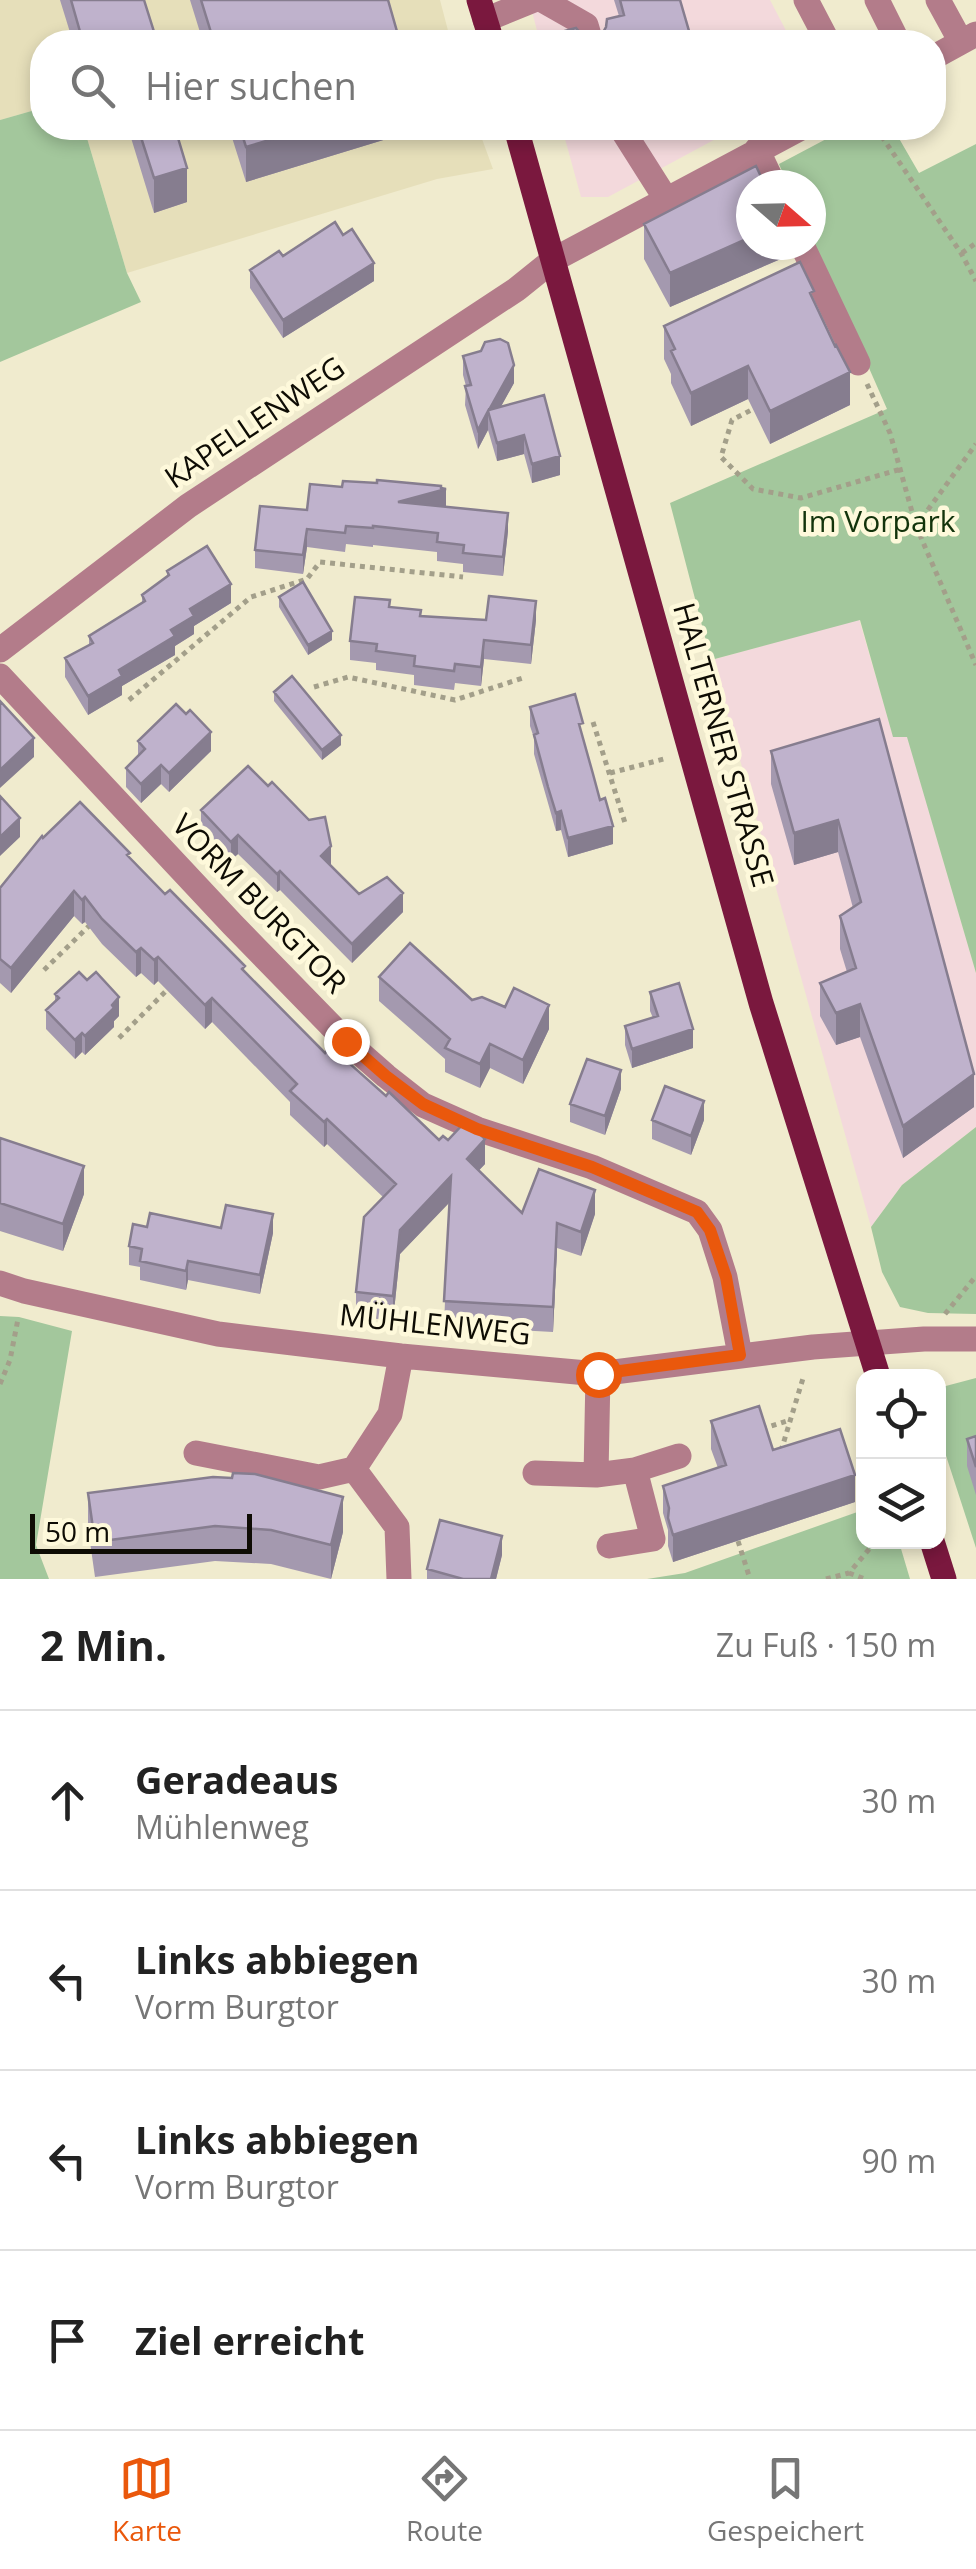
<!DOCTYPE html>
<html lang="de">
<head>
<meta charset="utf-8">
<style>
  body { margin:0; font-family:"Open Sans",sans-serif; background:#f2f2f2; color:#222 }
  .controls { position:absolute; right:30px; bottom:30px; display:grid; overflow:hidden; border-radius:20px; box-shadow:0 5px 15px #0003 }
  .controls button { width:90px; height:90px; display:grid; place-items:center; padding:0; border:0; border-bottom:2px solid #e0e0e0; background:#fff; color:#222; font:50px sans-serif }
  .compass { position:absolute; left:736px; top:170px; width:90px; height:90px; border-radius:50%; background:#fff; box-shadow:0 5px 15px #0003; rotate:110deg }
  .scale { position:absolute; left:30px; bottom:25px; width:222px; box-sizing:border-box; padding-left:10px; border:5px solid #0e0c04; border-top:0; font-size:28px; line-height:35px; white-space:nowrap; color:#0e0c04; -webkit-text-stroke:8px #fef9db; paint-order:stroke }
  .stop { position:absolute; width:30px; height:30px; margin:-22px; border:8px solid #ea580c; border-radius:50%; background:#fff }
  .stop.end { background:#ea580c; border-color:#fff; box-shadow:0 2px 10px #0008 }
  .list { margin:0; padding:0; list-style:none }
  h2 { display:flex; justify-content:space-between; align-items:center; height:130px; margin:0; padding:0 40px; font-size:42px }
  h2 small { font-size:32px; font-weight:400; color:#767676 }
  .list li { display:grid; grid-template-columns:65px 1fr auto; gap:30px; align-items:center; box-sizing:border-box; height:180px; padding:0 40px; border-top:2px solid #e0e0e0 }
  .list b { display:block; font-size:38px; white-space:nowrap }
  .list p { margin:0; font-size:32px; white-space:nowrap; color:#767676 }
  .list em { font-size:32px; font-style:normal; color:#767676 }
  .icon { flex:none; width:55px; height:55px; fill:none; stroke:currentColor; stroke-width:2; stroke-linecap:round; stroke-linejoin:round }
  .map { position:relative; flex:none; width:976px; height:1579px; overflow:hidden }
  .search { position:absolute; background:#fff; box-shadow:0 5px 15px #0003; left:30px; right:30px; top:30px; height:110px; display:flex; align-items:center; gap:25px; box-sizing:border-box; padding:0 35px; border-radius:40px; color:#767676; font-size:38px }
  .sheet { height:850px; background:#fff }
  nav { display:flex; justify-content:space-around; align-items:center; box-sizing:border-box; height:140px; border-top:2px solid #e0e0e0; background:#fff; font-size:28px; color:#767676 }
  nav a { display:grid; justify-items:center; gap:5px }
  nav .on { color:#ea580c }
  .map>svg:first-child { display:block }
  .commercial { fill:#f3d9dc }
  .built { fill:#e6dfba }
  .green { fill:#a3c79c }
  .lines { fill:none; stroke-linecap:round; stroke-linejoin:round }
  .path { stroke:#a39f8a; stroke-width:5; stroke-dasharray:5 5; stroke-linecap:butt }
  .minor { stroke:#b37c8a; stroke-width:25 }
  .major { stroke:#7a183e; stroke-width:25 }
  .wall { fill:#a499af }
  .shaded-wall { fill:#867d8f }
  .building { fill:#bfb2cc; stroke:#867d8f; stroke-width:2.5 }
  .route { stroke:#ea580c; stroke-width:12 }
  .labels { text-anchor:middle; stroke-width:9; stroke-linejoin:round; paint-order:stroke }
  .street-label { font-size:30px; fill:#0e0c04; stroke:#fef9db }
  .park-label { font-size:30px; fill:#12330b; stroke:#fef9db }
</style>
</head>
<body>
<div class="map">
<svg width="976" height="1579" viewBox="0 0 976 1579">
  <rect width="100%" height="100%" fill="#f0ebce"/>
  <path class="commercial" d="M 529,0 L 770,0 L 792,42 L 540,42 Z
    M 562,128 L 736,128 L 608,197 L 581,197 Z
    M 859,619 L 893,736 L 907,736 L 976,973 L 976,1127 L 902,1185 L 871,1227 L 712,660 Z"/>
  <path class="built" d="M 0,0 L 440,0 L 451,42 L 42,42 L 42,108 L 0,120 Z
    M 84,128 L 478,128 L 493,169 L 437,179 L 127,273 Z"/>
  <path class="green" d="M 42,108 L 42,128 L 84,128 L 127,273 L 141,302 L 0,362 L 0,120 Z
    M 847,128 L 893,128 L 919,173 L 976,144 L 976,973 L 907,737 L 893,737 L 860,620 L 711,660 L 670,503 L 887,409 L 811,236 L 811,185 L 788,185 L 779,164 Z
    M 976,1127 L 976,1314 L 928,1313 L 900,1307 L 882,1272 L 871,1227 L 902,1185 Z
    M 0,1316 L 19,1317 L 72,1331 L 36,1545 L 49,1579 L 0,1579 Z
    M 976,1378 L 976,1548 L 939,1434 L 939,1398 L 942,1387 Z
    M 863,1510 L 864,1541 L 899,1542 L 910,1579 L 647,1579 L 685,1573 Z"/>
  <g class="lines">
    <path class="path" d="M 876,128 L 961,253 L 976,281
      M 962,253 L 976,243
      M 867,384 L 890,433 L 916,526 L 976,665
      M 759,406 L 732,420 L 721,457 L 753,489 L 801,498 L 901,469
      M 916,526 L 976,444
      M 314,687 L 348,677 L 455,700 L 523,678
      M 129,700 L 251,597 L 307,579 L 320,562 L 463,577
      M 593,722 L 625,823
      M 610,773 L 664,759
      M 44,970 L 90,925
      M 119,1038 L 170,987
      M 945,1314 L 976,1276
      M 0,1384 L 10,1360 L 18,1319
      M 762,1429 L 790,1420
      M 781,1451 L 804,1375
      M 738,1541 L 750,1579
      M 849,1573 L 865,1579
      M 826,1579 L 849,1573 L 876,1541"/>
    <path class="minor" d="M 542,0 L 586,25 L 591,42
      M 806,0 L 828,42
      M 877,0 L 898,42
      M 938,0 L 961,42
      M 485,20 L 534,0
      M 934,57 L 976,34
      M 621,128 L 666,199
      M 757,149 L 774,185
      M 802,245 L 858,363
      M 0,650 L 188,506 L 517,289 L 553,260 L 801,128
      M 0,676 L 233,925 L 346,1041 L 386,1076 L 423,1105 L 477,1129 L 592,1167 L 697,1212 L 710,1230 L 725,1277 L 740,1355
      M 0,1283 L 24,1291 L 218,1334 L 401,1356 L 598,1374 L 813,1347 L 924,1339 L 976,1339
      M 598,1374 L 596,1475 L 635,1470 L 679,1456
      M 196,1453 L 319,1477 L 354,1469 L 390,1414 L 401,1356
      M 354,1469 L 397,1527 L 399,1579
      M 535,1473 L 596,1475
      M 609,1546 L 653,1539 L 635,1470"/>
    <path class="major" d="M 479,0 L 492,42
      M 516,128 L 761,1003 L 878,1376
      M 932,1541 L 944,1579"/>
  </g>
  <path class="wall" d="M 60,0 L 144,0 L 155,42 L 73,42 Z
    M 190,0 L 388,0 L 400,42 L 203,42 Z
    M 614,0 L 680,0 L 689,42 L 554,42 L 554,34 L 581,34 L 588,38 L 602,34 L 619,16 Z
    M 128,128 L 175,128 L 187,202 L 154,213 Z
    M 229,128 L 416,128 L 416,130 L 246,182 Z
    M 644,224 L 783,245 L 783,258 L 670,307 L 644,259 Z
    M 283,256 L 374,281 L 283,338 L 250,288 L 250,270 Z
    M 814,301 L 850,405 L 770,444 L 748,399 L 691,426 L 671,383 L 671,374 L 664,359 L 664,326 Z
    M 463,356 L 514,383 L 501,406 L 560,475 L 532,483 L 524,454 L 497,461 L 488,430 L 478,449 L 465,405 L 466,386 L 463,375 Z
    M 446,507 L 508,531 L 503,576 L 463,572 L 463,564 L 437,561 L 437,552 L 373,545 L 373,547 L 346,544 L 345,552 L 307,547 L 303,574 L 255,568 L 255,550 L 307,510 Z
    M 167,571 L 231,603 L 194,626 L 194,634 L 175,646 L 175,655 L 122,686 L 122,695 L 88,715 L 65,677 L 65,658 L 89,645 L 89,636 L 142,604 L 142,595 L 167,576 Z
    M 279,597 L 332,640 L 308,655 L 279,607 Z
    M 390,607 L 421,616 L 486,620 L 536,620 L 531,664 L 484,659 L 481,686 L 455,683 L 454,690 L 414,685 L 414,675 L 376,670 L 376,663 L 350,660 L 350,641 Z
    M 274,692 L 341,745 L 322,760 L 274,701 Z
    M 530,707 L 583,738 L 613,844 L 568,857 L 561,830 L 556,831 L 534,754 L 534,738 L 530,726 Z
    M 879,719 L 974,1107 L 903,1158 L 860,1037 L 836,1045 L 820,1016 L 820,983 L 847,972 L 840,949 L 840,916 L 853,908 L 838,852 L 794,865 L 771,784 L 771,751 Z
    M 138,741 L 211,751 L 169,792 L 161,784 L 141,803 L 126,787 L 126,768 L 138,757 Z
    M 201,810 L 330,866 L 359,894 L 403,912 L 352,963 L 280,890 L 277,892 L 238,854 L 231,860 L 201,829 Z
    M 43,838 L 130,858 L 325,1053 L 386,1096 L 439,1140 L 448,1140 L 485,1164 L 479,1170 L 522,1213 L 595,1214 L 581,1256 L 557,1248 L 553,1332 L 444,1326 L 449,1202 L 400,1254 L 393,1321 L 356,1316 L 356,1292 L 383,1197 L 327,1144 L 324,1147 L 290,1115 L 290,1102 L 212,1022 L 205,1029 L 158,981 L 154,985 L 141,973 L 136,977 L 102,944 L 85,922 L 82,924 L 74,916 L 11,993 L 0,983 L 0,888 Z
    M 379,977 L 472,1000 L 549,1029 L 523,1084 L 490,1068 L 480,1088 L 445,1072 L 445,1059 L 379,1001 Z
    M 650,992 L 693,1048 L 632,1068 L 625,1045 L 625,1026 L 653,1018 L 650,1011 Z
    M 55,994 L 119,1016 L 114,1021 L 114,1027 L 85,1055 L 82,1052 L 75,1059 L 46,1029 L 46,1010 L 55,1001 Z
    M 621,1089 L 605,1135 L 570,1122 L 570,1104 Z
    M 652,1120 L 704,1120 L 691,1155 L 652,1139 Z
    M 0,1138 L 84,1194 L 63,1251 L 0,1231 Z
    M 147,1227 L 221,1228 L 273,1233 L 260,1294 L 188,1280 L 186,1290 L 140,1280 L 140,1267 L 129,1265 L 129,1246 Z
    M 711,1421 L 773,1450 L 855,1502 L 673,1562 L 668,1546 L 668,1530 L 663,1513 L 663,1486 L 718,1468 L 711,1449 Z
    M 976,1436 L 976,1495 L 967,1466 L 967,1439 Z
    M 88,1493 L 343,1532 L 331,1579 L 271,1564 L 215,1561 L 95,1577 L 88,1528 Z
    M 502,1555 L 496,1579 L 427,1579 L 427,1569 Z"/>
  <path class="shaded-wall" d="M 689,31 L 689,42 L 650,42 Z
    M 310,128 L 416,128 L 416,130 L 246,182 L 246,147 Z
    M 187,168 L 187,202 L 154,213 L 154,178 Z
    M 751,237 L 751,245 L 783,245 L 783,258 L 670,307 L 670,273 Z
    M 374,263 L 374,281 L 283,338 L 283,320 Z
    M 514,365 L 514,383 L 492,423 L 489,410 Z
    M 748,366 L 748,399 L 691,426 L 691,393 Z
    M 850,372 L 850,405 L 770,444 L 770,411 Z
    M 488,411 L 488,430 L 478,449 L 478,430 Z
    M 524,435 L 524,454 L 497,461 L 497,443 Z
    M 560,456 L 560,475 L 532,483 L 532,464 Z
    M 446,489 L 446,508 L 398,502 Z
    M 508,513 L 508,531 L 503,576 L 503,557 Z
    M 307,529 L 307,547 L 303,574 L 303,555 Z
    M 231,584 L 231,603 L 194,626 L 194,634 L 175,646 L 175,655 L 122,686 L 122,695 L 88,715 L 88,696 L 119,670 L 171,630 L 190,609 Z
    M 536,601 L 536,620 L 531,664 L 531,645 Z
    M 332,631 L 332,640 L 308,655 L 308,645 Z
    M 484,640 L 484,659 L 481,686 L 481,667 Z
    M 211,732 L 211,751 L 169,792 L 169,773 Z
    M 341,735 L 341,745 L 322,760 L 322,750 Z
    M 34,738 L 34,757 L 0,788 L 0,770 Z
    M 161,765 L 161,784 L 141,803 L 141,784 Z
    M 561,811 L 561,830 L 556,831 L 556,813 Z
    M 20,818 L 20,837 L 0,856 L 0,837 Z
    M 838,820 L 838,852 L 794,865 L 794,833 Z
    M 613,826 L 613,844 L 568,857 L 568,838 Z
    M 238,835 L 238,854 L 231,860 L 231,842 Z
    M 331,846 L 331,865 L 321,856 Z
    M 280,871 L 280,890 L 277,892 L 277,874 Z
    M 74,891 L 74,916 L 11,993 L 11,968 Z
    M 403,893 L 403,912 L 352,963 L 352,944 Z
    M 85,897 L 85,922 L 82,924 L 82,900 Z
    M 141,948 L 141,973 L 136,977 L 136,952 Z
    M 158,957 L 158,981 L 154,985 L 154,960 Z
    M 119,997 L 119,1016 L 114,1021 L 114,1027 L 85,1055 L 85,1036 Z
    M 212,998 L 212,1022 L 205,1029 L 205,1005 Z
    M 860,1004 L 860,1037 L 836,1045 L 836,1013 Z
    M 549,1005 L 549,1029 L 523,1084 L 523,1060 Z
    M 693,1029 L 693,1048 L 632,1068 L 632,1049 Z
    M 82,1033 L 82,1052 L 75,1059 L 75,1040 Z
    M 490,1044 L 490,1068 L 480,1088 L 480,1064 Z
    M 621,1070 L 621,1089 L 605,1135 L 605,1116 Z
    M 974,1074 L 974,1107 L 903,1158 L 903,1126 Z
    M 704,1101 L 704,1120 L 691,1155 L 691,1136 Z
    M 327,1119 L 327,1144 L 324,1147 L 324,1122 Z
    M 485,1139 L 485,1164 L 467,1183 L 467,1159 Z
    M 84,1166 L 84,1194 L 63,1251 L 63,1224 Z
    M 451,1176 L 451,1201 L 400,1254 L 393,1321 L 393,1296 L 400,1230 Z
    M 595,1190 L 595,1214 L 581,1256 L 581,1232 Z
    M 273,1214 L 273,1233 L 260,1294 L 260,1275 Z
    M 557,1223 L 557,1248 L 553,1332 L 553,1307 Z
    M 188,1261 L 188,1280 L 186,1290 L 186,1271 Z
    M 855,1475 L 855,1502 L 673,1562 L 673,1535 Z
    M 343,1497 L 343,1532 L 331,1579 L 331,1545 Z
    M 502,1536 L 502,1555 L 496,1579 L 491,1579 Z"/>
  <path class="building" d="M 71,0 L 144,0 L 155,35 L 148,37 L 150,42 L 83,42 Z
    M 201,0 L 388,0 L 400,42 L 214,42 Z
    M 620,0 L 680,0 L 689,31 L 650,42 L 556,42 L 554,34 L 576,28 L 581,34 L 588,38 L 602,34 L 606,27 L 607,19 L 624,15 Z
    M 138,128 L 175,128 L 187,168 L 154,178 Z
    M 240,128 L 310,128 L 246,147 Z
    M 756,166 L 765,185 L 751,185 L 751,237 L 670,273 L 644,224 Z
    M 335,222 L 343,235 L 352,229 L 374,263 L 283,320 L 250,270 L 279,251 L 283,256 Z
    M 800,262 L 814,291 L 810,293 L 835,346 L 836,345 L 850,372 L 770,411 L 748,366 L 691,393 L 671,351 L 675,349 L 664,326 Z
    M 500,339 L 508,343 L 514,365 L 489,410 L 544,395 L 560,456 L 532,464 L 524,435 L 497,443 L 488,411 L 478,430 L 465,386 L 471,385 L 463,356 L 481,351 L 485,342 Z
    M 377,480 L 441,486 L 441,488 L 446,489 L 398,502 L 508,513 L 503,557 L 463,553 L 464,545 L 437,542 L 438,533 L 373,526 L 373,528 L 346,526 L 345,533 L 307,529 L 303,555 L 255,550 L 260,506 L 307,510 L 310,484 L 342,487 L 343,481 L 377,483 Z
    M 207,546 L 231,584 L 190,609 L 194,616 L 171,630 L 175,636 L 119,670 L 122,676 L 88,696 L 65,658 L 93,643 L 89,636 L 145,601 L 142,595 L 169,575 L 167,571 Z
    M 303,582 L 332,631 L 308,645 L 279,597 Z
    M 489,596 L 536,601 L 531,645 L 484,640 L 481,667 L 455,664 L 454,671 L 414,666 L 415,656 L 376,651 L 377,644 L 350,641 L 355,597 L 390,600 L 389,607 L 421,610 L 420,616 L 486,620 Z
    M 292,676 L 341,735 L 322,750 L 274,692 Z
    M 575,694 L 583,723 L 579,724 L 593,774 L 600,800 L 605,798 L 613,826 L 568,838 L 561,811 L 556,813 L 548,787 L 534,735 L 538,733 L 530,707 Z
    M 0,701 L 34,738 L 0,770 Z
    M 176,704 L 186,714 L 190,710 L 211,732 L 169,773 L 161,765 L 141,784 L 126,768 L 145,749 L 138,741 Z
    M 879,719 L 974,1074 L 903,1126 L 860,1004 L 836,1013 L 820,983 L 856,968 L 840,916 L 861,902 L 838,820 L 794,833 L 771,751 Z
    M 248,766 L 268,786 L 272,782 L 309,820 L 325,817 L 331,846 L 321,856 L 359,894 L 387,877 L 403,893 L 352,944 L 280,871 L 277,874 L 238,835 L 231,842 L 201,810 Z
    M 0,796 L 20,818 L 0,837 Z
    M 80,802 L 130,853 L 127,855 L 165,894 L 170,890 L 245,966 L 242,969 L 325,1053 L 330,1046 L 386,1096 L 389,1092 L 439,1140 L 443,1136 L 448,1140 L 466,1121 L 485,1139 L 467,1159 L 522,1213 L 539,1169 L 595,1190 L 581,1232 L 557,1223 L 553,1307 L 444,1301 L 451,1176 L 400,1230 L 393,1296 L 356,1292 L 364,1217 L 396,1184 L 327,1119 L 324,1122 L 290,1091 L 297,1084 L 212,998 L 205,1005 L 158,957 L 154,960 L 141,948 L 136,952 L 102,919 L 85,897 L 82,900 L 74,891 L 11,968 L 0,959 L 0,888 L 42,836 L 43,838 Z
    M 410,943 L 472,1000 L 482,997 L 505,1007 L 514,988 L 549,1005 L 523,1060 L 490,1044 L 480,1064 L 445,1048 L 450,1039 L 379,977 Z
    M 79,972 L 87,980 L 96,972 L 119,997 L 112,1005 L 114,1008 L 85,1036 L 82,1033 L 75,1040 L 46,1010 L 59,998 L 55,994 Z
    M 679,983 L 693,1029 L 632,1049 L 625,1026 L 658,1016 L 650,992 Z
    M 587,1059 L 621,1070 L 605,1116 L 570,1104 Z
    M 665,1086 L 704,1101 L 691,1136 L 652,1120 Z
    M 0,1138 L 84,1166 L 63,1224 L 0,1203 Z
    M 226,1205 L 273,1214 L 260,1275 L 188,1261 L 186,1271 L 140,1261 L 142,1249 L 129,1246 L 133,1224 L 147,1227 L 150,1213 L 221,1228 Z
    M 759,1406 L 773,1450 L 840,1429 L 855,1475 L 673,1535 L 668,1518 L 669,1508 L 663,1486 L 726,1465 L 711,1421 Z
    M 976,1436 L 976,1467 L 967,1439 Z
    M 233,1473 L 255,1474 L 343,1497 L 331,1545 L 271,1530 L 215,1526 L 95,1542 L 88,1493 L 213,1477 L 232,1478 Z
    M 440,1520 L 502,1536 L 491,1579 L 463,1579 L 427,1569 Z"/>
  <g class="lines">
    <path class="route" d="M 346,1041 L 386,1076 L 423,1104 L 477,1129 L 592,1167 L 697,1212 L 710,1230 L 726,1277 L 740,1355 L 598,1374"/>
  </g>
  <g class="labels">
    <g class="street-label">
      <text transform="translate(255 423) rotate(-34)" y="10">KAPELLENWEG</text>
      <text transform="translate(723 745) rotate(74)" y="10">HALTERNER STRASSE</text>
      <text transform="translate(259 904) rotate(46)" y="10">VORM BURGTOR</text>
      <text transform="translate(435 1325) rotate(6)" y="10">MÜHLENWEG</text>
    </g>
    <g class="park-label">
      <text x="878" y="532">Im Vorpark</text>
    </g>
  </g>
</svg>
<div class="controls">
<button><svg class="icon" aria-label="locate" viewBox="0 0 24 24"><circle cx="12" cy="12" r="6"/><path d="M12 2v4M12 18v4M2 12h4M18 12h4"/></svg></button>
<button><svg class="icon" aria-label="layers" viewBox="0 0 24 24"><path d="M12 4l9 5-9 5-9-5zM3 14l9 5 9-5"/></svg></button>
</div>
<svg class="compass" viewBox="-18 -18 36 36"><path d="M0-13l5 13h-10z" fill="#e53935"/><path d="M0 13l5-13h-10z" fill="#767676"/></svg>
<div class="scale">50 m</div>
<div class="stop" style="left:598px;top:1374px"></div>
<div class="stop end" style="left:346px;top:1041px"></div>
<div class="search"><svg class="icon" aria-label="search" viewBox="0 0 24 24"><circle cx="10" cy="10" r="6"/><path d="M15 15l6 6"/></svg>Hier suchen</div>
</div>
<section class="sheet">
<h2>2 Min.<small>Zu Fuß · 150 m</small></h2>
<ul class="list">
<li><svg class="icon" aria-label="ahead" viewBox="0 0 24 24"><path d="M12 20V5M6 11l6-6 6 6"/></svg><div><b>Geradeaus</b><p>Mühlenweg</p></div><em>30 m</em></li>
<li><svg class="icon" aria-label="left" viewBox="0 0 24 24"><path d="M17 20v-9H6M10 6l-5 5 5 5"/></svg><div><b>Links abbiegen</b><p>Vorm Burgtor</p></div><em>30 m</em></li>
<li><svg class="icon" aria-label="left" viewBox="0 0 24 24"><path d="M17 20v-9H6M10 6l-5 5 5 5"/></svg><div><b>Links abbiegen</b><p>Vorm Burgtor</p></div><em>90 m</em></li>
<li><svg class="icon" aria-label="arrive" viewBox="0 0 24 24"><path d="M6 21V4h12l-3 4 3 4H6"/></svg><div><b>Ziel erreicht</b></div></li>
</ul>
</section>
<nav>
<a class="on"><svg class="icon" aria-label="map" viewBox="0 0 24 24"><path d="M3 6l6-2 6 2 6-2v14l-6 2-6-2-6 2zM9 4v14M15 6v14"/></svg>Karte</a>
<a><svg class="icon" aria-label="directions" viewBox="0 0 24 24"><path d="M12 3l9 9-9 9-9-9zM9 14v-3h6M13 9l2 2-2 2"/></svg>Route</a>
<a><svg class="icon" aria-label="saved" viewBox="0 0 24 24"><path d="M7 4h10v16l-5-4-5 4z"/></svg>Gespeichert</a>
</nav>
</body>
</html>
